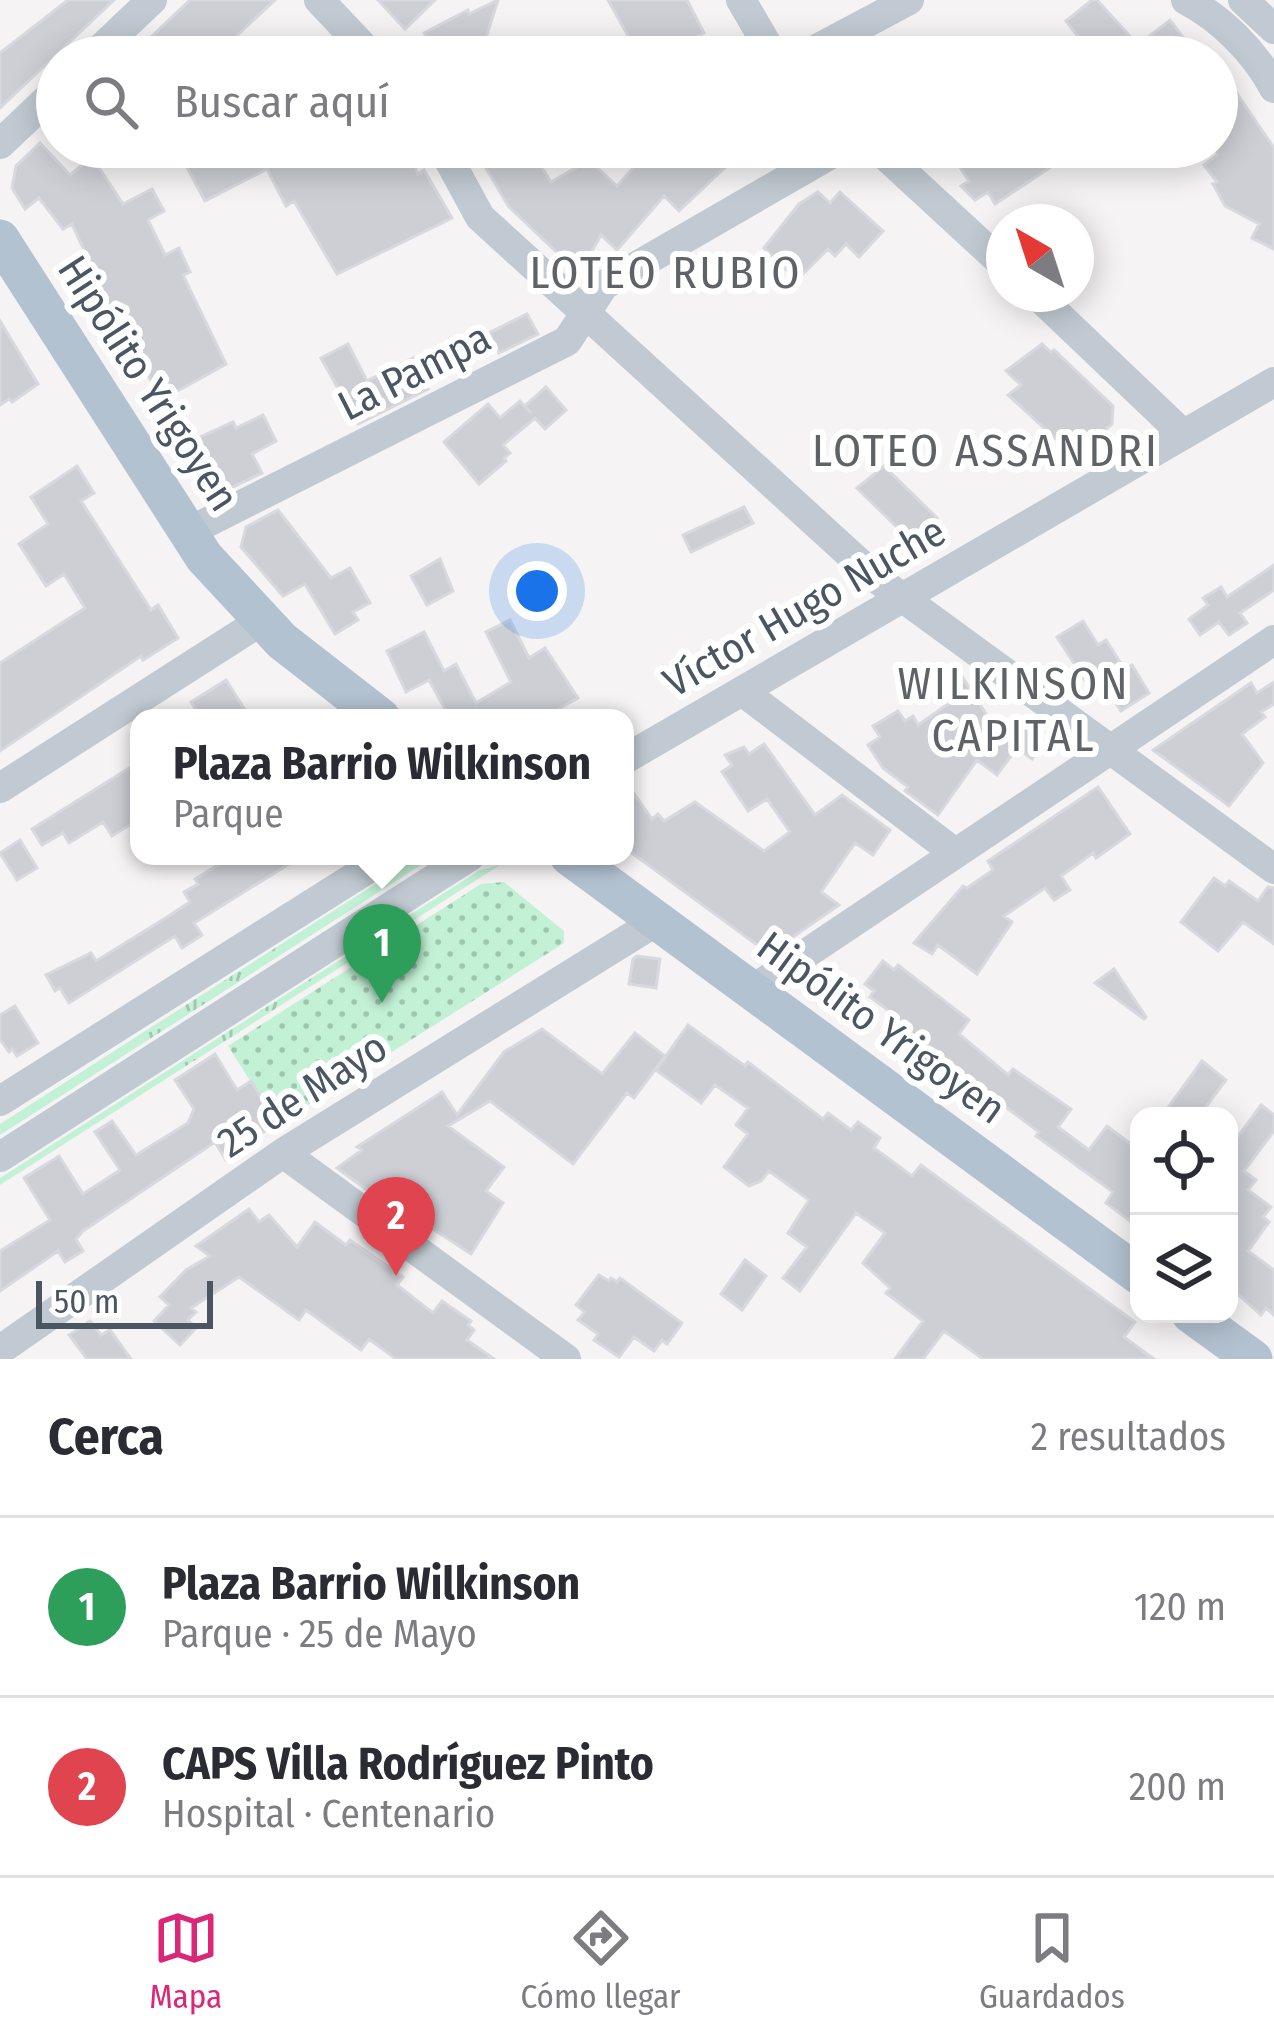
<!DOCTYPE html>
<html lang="es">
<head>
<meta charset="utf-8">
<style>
  body { margin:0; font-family:"Fira Sans Condensed",sans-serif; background:#f2f2f3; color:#2b2b33 }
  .controls { position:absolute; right:36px; bottom:36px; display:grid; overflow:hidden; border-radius:24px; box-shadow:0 6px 30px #0003 }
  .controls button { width:108px; height:108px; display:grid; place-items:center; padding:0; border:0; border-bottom:3px solid #e1e1e2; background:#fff; color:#2b2b33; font:60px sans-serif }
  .compass { position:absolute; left:986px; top:204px; width:108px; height:108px; border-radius:50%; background:#fff; box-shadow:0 6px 30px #0003; rotate:321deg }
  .scale { position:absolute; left:36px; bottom:30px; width:177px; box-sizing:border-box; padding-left:12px; border:6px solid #4a5661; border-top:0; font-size:33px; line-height:42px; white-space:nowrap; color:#4a5661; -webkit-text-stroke:9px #fff; paint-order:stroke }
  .you { position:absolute; left:537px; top:591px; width:42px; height:42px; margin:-30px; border:9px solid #fff; border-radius:50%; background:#1a73e8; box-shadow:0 0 0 18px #1a73e833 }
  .badge { display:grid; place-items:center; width:78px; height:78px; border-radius:50%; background:#db2777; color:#fff; font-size:39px; font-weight:700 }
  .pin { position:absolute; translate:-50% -99px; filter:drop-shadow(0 3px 6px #0008) }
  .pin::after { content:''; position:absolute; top:63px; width:42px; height:36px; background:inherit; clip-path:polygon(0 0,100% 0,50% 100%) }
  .popup { position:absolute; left:130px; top:709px; width:504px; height:156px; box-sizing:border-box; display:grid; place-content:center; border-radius:24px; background:#fff; filter:drop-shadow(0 3px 9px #0005); font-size:39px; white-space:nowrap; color:#7c7c81 }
  .popup b { font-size:45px; color:#2b2b33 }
  .popup::after { content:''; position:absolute; left:50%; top:100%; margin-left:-24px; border:24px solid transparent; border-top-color:#fff }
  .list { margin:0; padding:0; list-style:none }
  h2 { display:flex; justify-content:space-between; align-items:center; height:156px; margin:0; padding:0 48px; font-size:51px }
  h2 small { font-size:39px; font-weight:400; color:#7c7c81 }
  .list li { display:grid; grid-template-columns:78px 1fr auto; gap:36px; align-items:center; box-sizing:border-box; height:180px; padding:0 48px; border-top:3px solid #e1e1e2 }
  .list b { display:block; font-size:45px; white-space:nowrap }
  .list p { margin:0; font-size:39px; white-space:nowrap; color:#7c7c81 }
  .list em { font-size:39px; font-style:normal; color:#7c7c81 }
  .icon { flex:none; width:66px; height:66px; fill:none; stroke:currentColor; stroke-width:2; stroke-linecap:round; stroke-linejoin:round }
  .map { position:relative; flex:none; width:1274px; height:1359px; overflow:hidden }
  .search { position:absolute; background:#fff; box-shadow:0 6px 30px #0003; left:36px; right:36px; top:36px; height:132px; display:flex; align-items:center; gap:30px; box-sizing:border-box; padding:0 42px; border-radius:66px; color:#7c7c81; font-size:45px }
  .sheet { height:516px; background:#fff }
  nav { display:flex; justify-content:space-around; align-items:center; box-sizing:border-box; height:168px; border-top:3px solid #e1e1e2; background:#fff; font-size:33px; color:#7c7c81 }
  nav a { display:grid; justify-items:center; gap:6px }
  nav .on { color:#db2777 }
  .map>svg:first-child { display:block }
  .grass { fill:url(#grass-tufts) }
  .park { fill:url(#park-dots) }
  .building { fill:#cdcfd5; stroke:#d7d9de; stroke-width:3 }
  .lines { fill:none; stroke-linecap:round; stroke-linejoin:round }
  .minor { stroke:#c1cad2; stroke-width:30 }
  .major { stroke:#b3c2d1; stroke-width:39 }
  .labels { text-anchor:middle; stroke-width:12; stroke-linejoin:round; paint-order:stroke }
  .street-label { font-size:42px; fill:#4a5661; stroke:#fff }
  .neighbourhood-label { font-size:45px; letter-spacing:3px; fill:#5f6368; stroke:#fff }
</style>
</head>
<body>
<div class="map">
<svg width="1274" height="1359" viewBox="0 0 1274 1359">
  <defs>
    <pattern id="grass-tufts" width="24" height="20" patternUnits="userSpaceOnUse" patternTransform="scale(3)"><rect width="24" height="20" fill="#c3f1d5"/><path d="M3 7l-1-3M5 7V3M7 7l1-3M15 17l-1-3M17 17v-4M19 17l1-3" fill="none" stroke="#a0c6b0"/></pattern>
    <pattern id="park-dots" width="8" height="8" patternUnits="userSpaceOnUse" patternTransform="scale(3)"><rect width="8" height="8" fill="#c3f1d5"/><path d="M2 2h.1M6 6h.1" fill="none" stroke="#a0c6b0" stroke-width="1.8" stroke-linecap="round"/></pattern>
  </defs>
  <rect width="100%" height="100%" fill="#f5f3f3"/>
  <path class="grass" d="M 419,856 L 435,856 L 0,1135 L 0,1124 Z
    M 500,865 L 0,1185 L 0,1178 L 480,870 Z"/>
  <path class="park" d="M 504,882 L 564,931 L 564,943 L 278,1124 L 228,1046 L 481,884 Z"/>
  <path class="building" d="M 68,0 L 114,0 L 0,108 L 0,53 Z
    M 190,0 L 275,0 L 214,57 L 130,57 Z
    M 378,0 L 435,0 L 405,29 Z
    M 498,0 L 480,57 L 437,57 L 424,33 L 468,10 L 469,14 Z
    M 608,0 L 687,0 L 704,33 L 660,57 L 640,57 Z
    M 1092,0 L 1097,0 L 1138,45 L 1170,20 L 1198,57 L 1094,57 L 1066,21 Z
    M 1217,64 L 1274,148 L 1274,249 L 1252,238 L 1259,224 L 1225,206 L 1213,184 L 1217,182 L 1204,165 L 1217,155 Z
    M 40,143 L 70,175 L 92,157 L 123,204 L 152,189 L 164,211 L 148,220 L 165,255 L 179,248 L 190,272 L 183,275 L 226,364 L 159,401 L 128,325 L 104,338 L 83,304 L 105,296 L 72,224 L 63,229 L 39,198 L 25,209 L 12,188 L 16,166 Z
    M 176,147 L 405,147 L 418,174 L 424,170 L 452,218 L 337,274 L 294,201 L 286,206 L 267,169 L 205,201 Z
    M 491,147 L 512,147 L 521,163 L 536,158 L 551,182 L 589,160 L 617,186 L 652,147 L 739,147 L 728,158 L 732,161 L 679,211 L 664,196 L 617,250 L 601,235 L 589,256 L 571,256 L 566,261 L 509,207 L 483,163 L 496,156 Z
    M 966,147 L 1081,147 L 995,204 L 988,192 L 975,200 L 961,186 L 969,181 L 952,155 Z
    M 818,192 L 830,203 L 840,192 L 883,231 L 859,257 L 846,244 L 835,256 L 828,249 L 797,280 L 764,248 L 799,204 Z
    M 527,314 L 538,334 L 499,353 L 489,333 Z
    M 0,321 L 38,384 L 12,402 L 9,399 L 0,405 Z
    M 348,344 L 367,381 L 413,358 L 428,389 L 358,424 L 321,358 Z
    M 1042,344 L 1051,352 L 1054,350 L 1113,406 L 1112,424 L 1087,445 L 1079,438 L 1066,448 L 1008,395 L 1021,385 L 1006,371 Z
    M 546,387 L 566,410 L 545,429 L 535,418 L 503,445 L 510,453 L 504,458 L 506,461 L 479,484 L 444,442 L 488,404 L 500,418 L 520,401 L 531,413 L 525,406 Z
    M 263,415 L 276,441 L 252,454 L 262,473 L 229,489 L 220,470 L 210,475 L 194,440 L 233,422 L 236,428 Z
    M 77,466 L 94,493 L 81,501 L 151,610 L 158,605 L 178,638 L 143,660 L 141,656 L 0,751 L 0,663 L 85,608 L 64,574 L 46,586 L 19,544 L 48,524 L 31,497 Z
    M 884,466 L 937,518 L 909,539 L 857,488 Z
    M 744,507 L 753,523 L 691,552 L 683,535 Z
    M 278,510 L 331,578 L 350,568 L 370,603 L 353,612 L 358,620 L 335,634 L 305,584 L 283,596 L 241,547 L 246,527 Z
    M 440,559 L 453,591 L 427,605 L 411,576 Z
    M 1274,565 L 1274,590 L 1240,613 L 1247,623 L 1229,635 L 1219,622 L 1200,635 L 1189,619 L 1208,605 L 1203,598 L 1221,587 L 1227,597 Z
    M 510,620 L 529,658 L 545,648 L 578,698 L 542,718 L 449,718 L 457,714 L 449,716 L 429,680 L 406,692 L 387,651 L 424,632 L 444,671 L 456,664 L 476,703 L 511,682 L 486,632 Z
    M 1083,621 L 1098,645 L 1106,640 L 1125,670 L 1132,665 L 1149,693 L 1121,711 L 1097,675 L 1086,682 L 1057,637 Z
    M 961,675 L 1001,737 L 1014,719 L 1045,741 L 1032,759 L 1017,748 L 997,775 L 977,760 L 938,815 L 905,791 L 908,787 L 883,768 L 868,745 L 880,737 L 873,726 L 898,711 L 905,721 L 913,716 L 918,725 L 951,702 L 942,687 Z
    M 226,680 L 250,718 L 201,718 L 191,702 Z
    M 1274,682 L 1274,704 L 1261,712 L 1265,717 L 1242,734 L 1263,763 L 1229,806 L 1153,750 L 1251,683 L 1257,693 Z
    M 764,744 L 815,815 L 842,795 L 890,830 L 873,855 L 855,843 L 821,892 L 839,905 L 774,950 L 764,950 L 625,848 L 625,781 L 652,819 L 658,814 L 664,821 L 695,802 L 764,851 L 790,832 L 767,799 L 748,811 L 722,772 L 732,765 L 725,755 L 744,747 L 749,754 Z
    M 139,762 L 139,819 L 112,836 L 103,822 L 69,843 L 63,833 L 42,845 L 32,829 Z
    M 1098,787 L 1130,834 L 1096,858 L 1093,853 L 1061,876 L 1070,890 L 1054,900 L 1045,888 L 1004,916 L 1012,922 L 977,974 L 938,945 L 932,954 L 914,943 L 963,886 L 967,888 L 993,870 L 988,861 Z
    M 20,840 L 37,868 L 17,880 L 0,853 Z
    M 233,856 L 302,856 L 194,923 L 202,935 L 182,948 L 175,936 L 69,1003 L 60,988 L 55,991 L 46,975 L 91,953 L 96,961 L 164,919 L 190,902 L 184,892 L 198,884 L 195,879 Z
    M 1214,878 L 1225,886 L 1229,881 L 1258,901 L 1268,887 L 1274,888 L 1274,944 L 1243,922 L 1218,951 L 1181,922 Z
    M 637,956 L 660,959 L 656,988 L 629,984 L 633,959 Z
    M 883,961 L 894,970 L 898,965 L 969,1020 L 959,1034 L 1008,1075 L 1013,1069 L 1071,1109 L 1058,1127 L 1089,1150 L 1107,1126 L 1139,1150 L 1139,1209 L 1130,1221 L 1106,1203 L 1113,1192 L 1036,1136 L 1039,1132 L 1007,1108 L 992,1097 L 982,1111 L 901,1052 L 910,1040 L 889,1026 L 896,1016 L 870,997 L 874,991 L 865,984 Z
    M 1114,969 L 1146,1017 L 1144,1019 L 1095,983 Z
    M 15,1006 L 38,1043 L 17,1056 L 12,1049 L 9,1052 L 0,1039 L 0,1015 Z
    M 688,1025 L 745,1066 L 748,1062 L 823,1119 L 828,1113 L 851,1130 L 858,1122 L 880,1138 L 874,1148 L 912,1176 L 921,1165 L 944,1182 L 1135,1322 L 1124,1337 L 1154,1359 L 983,1359 L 944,1331 L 923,1359 L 895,1359 L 923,1321 L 886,1293 L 890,1288 L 863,1263 L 885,1233 L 856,1213 L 800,1291 L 783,1278 L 807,1247 L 788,1233 L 809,1200 L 769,1171 L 761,1181 L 749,1186 L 724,1167 L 748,1134 L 736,1125 L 748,1108 L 715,1085 L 701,1103 L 656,1070 Z
    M 542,1029 L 602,1074 L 635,1033 L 665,1056 L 634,1098 L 627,1093 L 573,1164 L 490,1101 L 448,1126 L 504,1167 L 486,1191 L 503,1203 L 471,1254 L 413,1216 L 409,1221 L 337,1168 L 362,1150 L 357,1147 L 442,1092 L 457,1115 L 504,1052 Z
    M 215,1054 L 237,1090 L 251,1081 L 277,1124 L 240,1146 L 242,1148 L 226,1160 L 215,1142 L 83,1231 L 76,1239 L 83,1251 L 65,1262 L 58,1251 L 0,1291 L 0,1251 L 50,1220 L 24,1178 L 59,1156 L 83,1194 L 120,1170 L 95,1132 L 112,1121 L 136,1155 L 188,1123 L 194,1109 L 175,1080 Z
    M 1202,1061 L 1226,1080 L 1199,1116 L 1162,1116 Z
    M 1261,1105 L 1274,1115 L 1274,1131 L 1244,1171 L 1256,1180 L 1248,1190 L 1271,1207 L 1263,1217 L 1269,1222 L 1248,1251 L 1274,1270 L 1274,1315 L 1266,1308 L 1261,1315 L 1229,1286 L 1229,1149 Z
    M 249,1209 L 259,1222 L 269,1215 L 297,1247 L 315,1222 L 346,1245 L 350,1240 L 403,1277 L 397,1285 L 433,1313 L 442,1301 L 471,1321 L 468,1325 L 474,1330 L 467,1340 L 494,1359 L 396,1359 L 369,1339 L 361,1350 L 306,1310 L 299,1320 L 239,1277 L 191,1308 L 196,1312 L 188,1320 L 196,1328 L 180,1345 L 154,1321 L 169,1305 L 160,1297 L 186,1270 L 210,1256 L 196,1246 Z
    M 745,1260 L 766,1276 L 742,1310 L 721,1294 Z
    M 599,1275 L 609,1281 L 611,1278 L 617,1282 L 620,1278 L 682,1323 L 667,1344 L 662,1340 L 654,1351 L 634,1337 L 619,1357 L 594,1340 L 598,1334 L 578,1320 L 585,1312 L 576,1305 Z
    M 90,1321 L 101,1335 L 110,1330 L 131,1359 L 87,1359 L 69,1335 Z"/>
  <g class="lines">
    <path class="minor" d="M 319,0 L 373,57
      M 741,0 L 769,48 L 779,57
      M 1186,0 C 1222,19 1255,52 1274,88
      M 1243,0 L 1274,29
      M 92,57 L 152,0
      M 802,57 L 909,0
      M 0,144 L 57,90
      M 442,147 L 480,217 L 877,579 L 1274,869
      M 876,147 L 1004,265
      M 1036,294 L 1183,434
      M 186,533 L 567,341 L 604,285 L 843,147
      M 742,691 L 955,853
      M 625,759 L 1274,382
      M 0,788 L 261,621
      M 752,990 L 1274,640
      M 0,1101 L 388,856
      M 283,1153 L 566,1359
      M 0,1157 L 470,856
      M 0,1350 L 283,1153 L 657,921"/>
    <path class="major" d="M 0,239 L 204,557 L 282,641 L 381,718
      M 569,856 L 1139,1275
      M 1191,1314 L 1253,1359"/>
  </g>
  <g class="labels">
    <g class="street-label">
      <text transform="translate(414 371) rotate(-27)" y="15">La Pampa</text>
      <text transform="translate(149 383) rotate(57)" y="15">Hipólito Yrigoyen</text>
      <text transform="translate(804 606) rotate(-30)" y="15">Víctor Hugo Nuche</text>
      <text transform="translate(882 1027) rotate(36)" y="15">Hipólito Yrigoyen</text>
      <text transform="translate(302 1094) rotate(-33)" y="15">25 de Mayo</text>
    </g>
    <g class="neighbourhood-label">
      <text x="666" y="288">LOTEO RUBIO</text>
      <text x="986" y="466">LOTEO ASSANDRI</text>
      <text x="1014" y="699">WILKINSON<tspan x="1014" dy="52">CAPITAL</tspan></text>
    </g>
  </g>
</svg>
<div class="controls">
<button><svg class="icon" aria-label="locate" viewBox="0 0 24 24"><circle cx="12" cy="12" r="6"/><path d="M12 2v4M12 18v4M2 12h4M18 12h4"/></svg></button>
<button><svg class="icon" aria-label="layers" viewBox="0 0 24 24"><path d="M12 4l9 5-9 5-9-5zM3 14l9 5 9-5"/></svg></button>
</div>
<svg class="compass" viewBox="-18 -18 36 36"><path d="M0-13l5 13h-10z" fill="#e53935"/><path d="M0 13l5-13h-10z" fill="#7c7c81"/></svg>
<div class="scale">50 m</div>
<div class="you"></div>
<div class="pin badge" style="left:382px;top:1003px;background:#2e9e5b">1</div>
<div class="popup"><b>Plaza Barrio Wilkinson</b>Parque</div>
<div class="pin badge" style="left:396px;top:1276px;background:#e0444e">2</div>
<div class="search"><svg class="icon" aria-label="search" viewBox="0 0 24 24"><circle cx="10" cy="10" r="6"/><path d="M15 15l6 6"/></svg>Buscar aquí</div>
</div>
<section class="sheet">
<h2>Cerca<small>2 resultados</small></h2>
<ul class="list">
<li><span class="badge" style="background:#2e9e5b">1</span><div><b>Plaza Barrio Wilkinson</b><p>Parque · 25 de Mayo</p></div><em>120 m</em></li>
<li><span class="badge" style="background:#e0444e">2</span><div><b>CAPS Villa Rodríguez Pinto</b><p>Hospital · Centenario</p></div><em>200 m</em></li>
</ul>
</section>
<nav>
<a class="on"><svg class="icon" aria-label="map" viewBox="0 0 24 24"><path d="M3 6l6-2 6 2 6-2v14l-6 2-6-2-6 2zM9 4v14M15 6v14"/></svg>Mapa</a>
<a><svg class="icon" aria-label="directions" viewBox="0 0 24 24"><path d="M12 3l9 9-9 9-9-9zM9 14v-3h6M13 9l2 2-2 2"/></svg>Cómo llegar</a>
<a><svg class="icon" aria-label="saved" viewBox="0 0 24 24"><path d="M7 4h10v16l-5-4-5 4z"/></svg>Guardados</a>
</nav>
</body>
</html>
